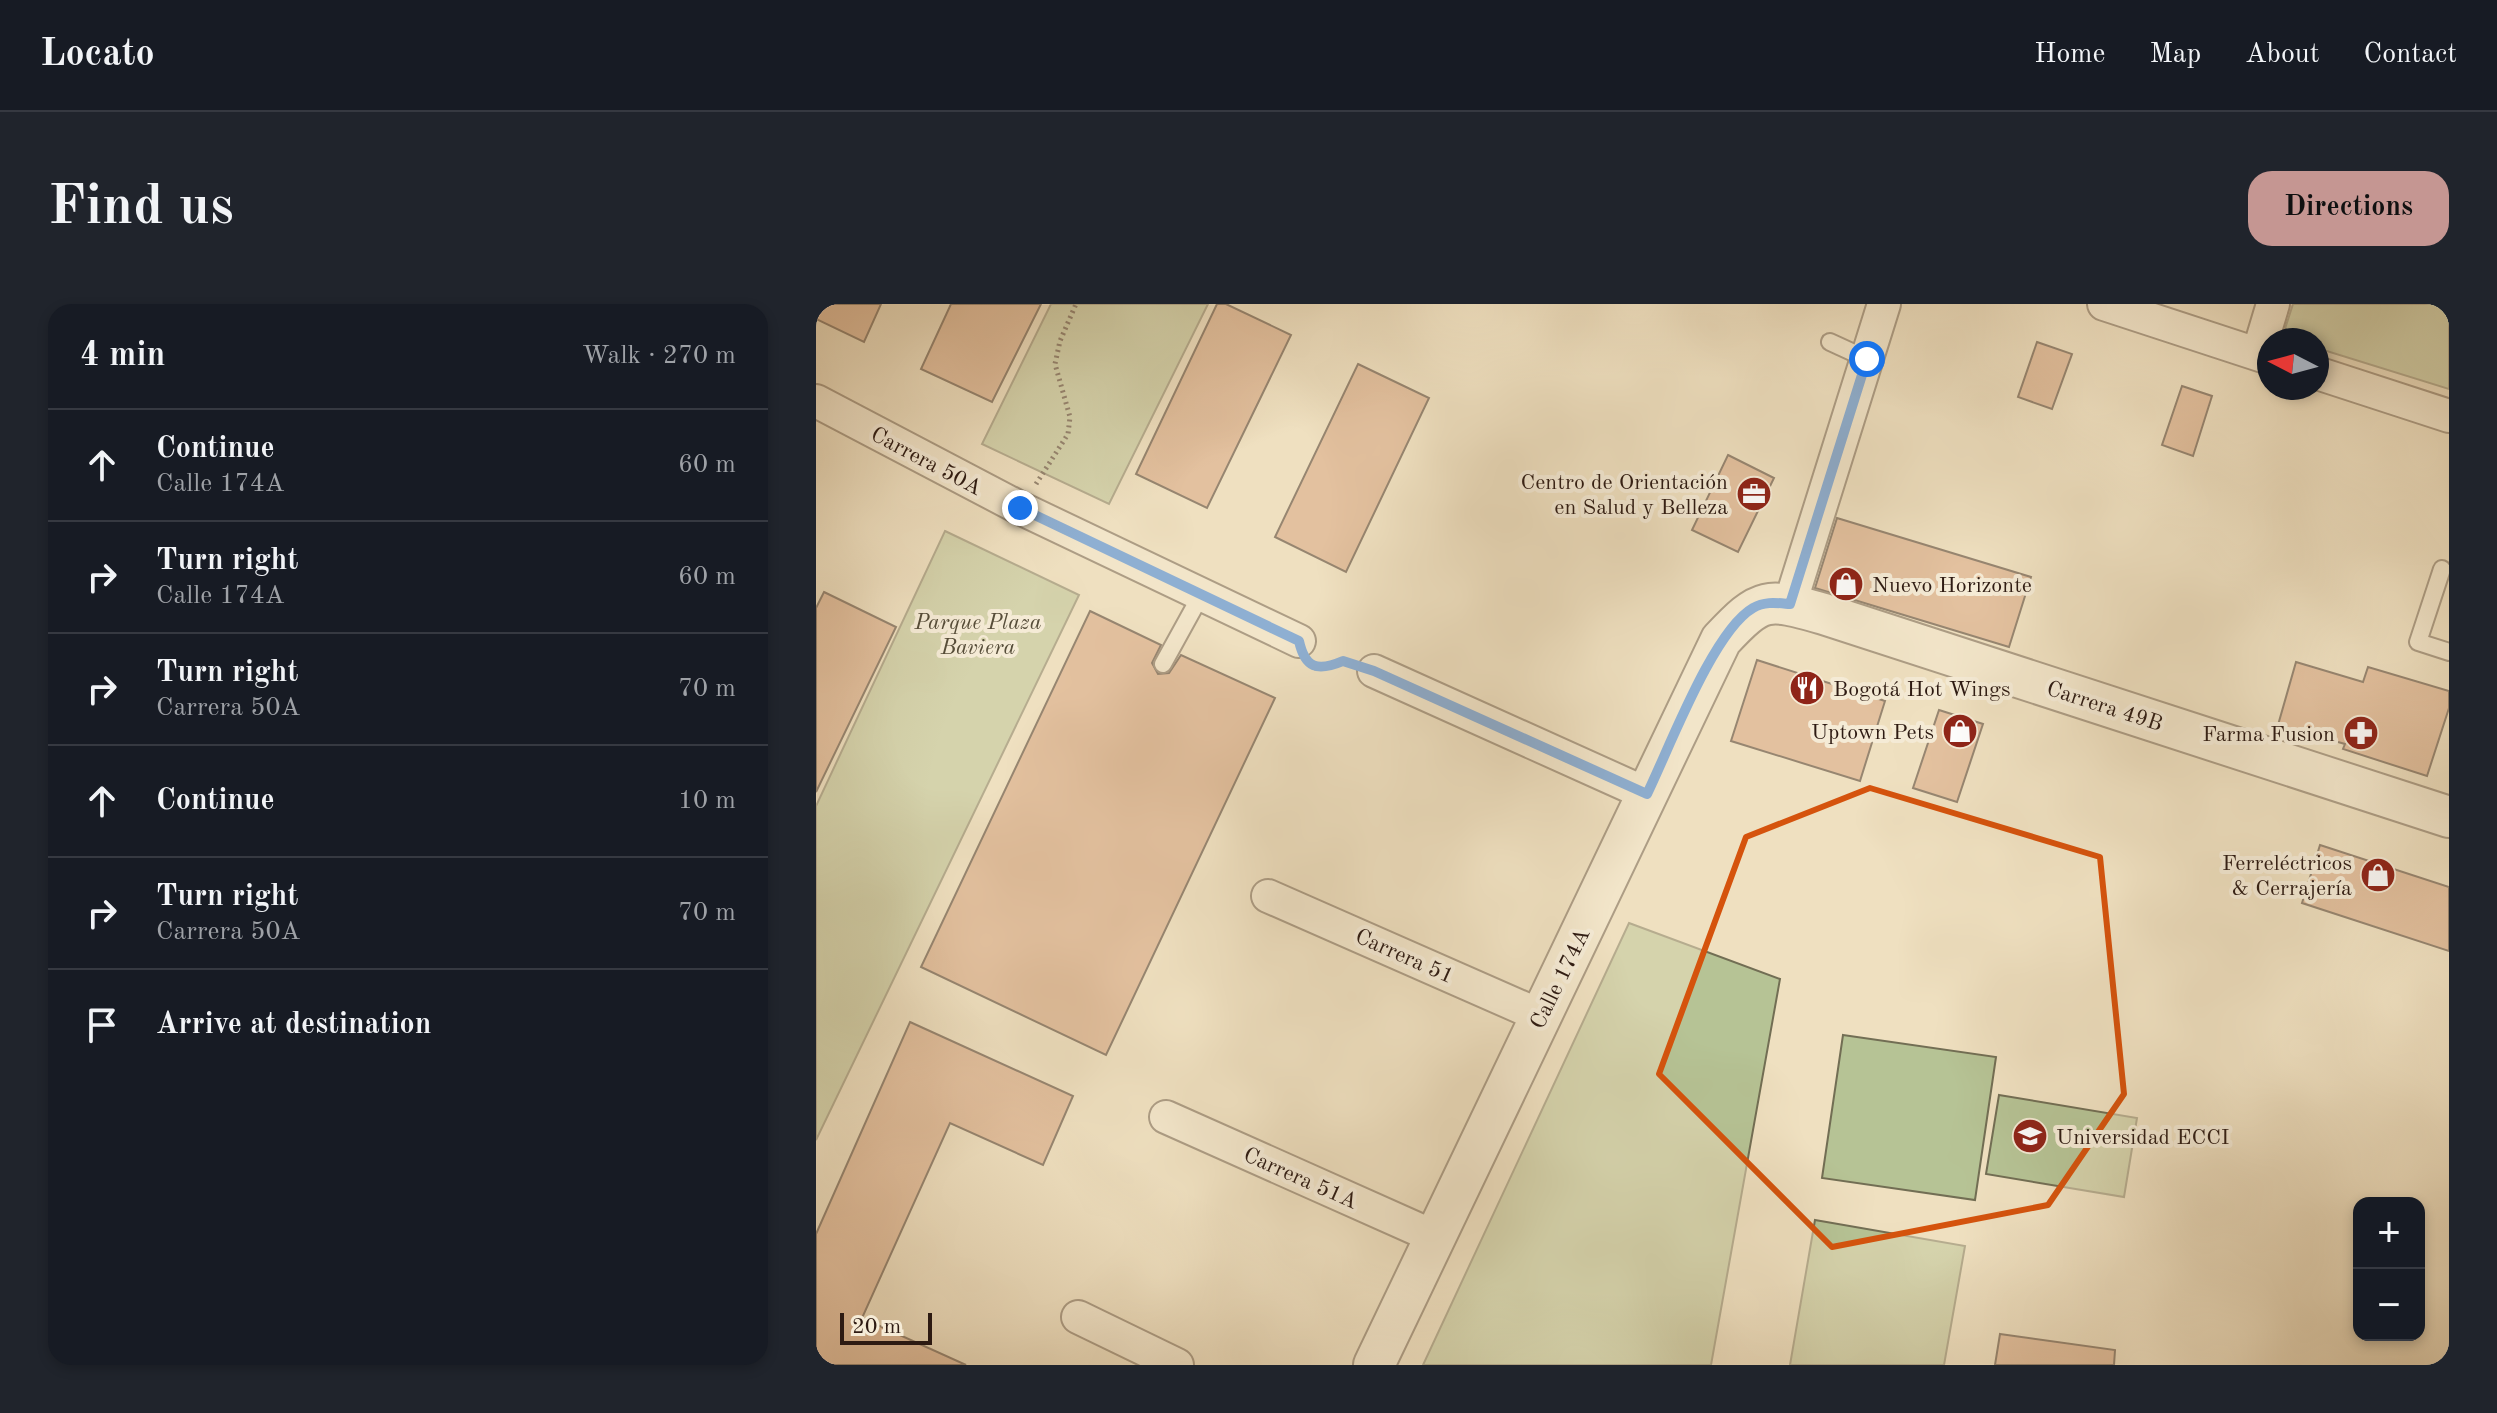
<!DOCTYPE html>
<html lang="en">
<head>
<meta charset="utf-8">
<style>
  body { margin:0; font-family:"Old Standard TT",serif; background:#20242c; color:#f1f3f6 }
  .controls { position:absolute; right:24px; bottom:24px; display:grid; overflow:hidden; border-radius:16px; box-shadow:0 4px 12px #0003 }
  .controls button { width:72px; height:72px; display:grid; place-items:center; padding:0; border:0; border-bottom:2px solid #363941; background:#171b24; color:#f1f3f6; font:40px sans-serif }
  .compass { position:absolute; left:1441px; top:24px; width:72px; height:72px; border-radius:50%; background:#171b24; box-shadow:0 4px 12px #0003; rotate:276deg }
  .scale { position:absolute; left:24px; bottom:20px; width:92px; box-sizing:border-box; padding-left:8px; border:4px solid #2d1a12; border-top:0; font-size:22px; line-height:28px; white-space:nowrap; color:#2d1a12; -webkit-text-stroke:6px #f5ebd6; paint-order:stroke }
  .stop { position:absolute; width:24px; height:24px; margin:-18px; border:6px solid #1a73e8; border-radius:50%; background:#fff }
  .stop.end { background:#1a73e8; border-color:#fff; box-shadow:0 2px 8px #0008 }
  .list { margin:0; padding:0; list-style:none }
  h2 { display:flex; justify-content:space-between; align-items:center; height:104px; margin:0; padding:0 32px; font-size:34px }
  h2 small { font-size:26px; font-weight:400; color:#9ea1a6 }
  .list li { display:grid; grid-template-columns:52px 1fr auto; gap:24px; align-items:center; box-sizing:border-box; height:112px; padding:0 32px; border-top:2px solid #363941 }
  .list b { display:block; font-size:30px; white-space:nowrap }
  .list p { margin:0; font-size:26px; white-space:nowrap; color:#9ea1a6 }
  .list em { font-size:26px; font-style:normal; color:#9ea1a6 }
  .icon { flex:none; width:44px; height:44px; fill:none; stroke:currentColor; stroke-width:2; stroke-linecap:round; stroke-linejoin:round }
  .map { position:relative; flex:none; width:1633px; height:1061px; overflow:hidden; border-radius:24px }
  header { display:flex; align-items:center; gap:48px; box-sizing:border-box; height:112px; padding:0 40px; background:#171b24; border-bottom:2px solid #363941 }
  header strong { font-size:38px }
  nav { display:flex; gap:44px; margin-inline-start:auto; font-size:28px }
  .intro { display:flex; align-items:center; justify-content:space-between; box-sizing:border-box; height:192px; padding:0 48px }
  h1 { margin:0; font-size:56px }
  .button { padding:20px 36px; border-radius:24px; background:#c59692; color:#111; font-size:28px; font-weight:700 }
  main { display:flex; gap:48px; padding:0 48px }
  aside { flex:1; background:#171b24; border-radius:24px; box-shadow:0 4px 12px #0003 }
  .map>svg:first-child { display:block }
  .green { fill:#b6c395; stroke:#726e54; stroke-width:2 }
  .building { fill:#d59b78; stroke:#2d1a12; stroke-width:2 }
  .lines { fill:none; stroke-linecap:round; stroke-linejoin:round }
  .service-casing { stroke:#5e4c3e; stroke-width:20 }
  .minor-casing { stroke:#5e4c3e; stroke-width:36 }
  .tertiary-casing { stroke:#5e4c3e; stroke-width:44 }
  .path { stroke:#2d1a12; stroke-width:5; stroke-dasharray:2 4; stroke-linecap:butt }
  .service { stroke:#f5ebd6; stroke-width:16 }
  .minor { stroke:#f5ebd6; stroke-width:32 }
  .tertiary { stroke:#f5ebd6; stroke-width:40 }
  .route { stroke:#1a73e8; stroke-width:10 }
  .marked { fill:none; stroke:#d5530d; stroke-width:6; stroke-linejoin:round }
  .labels { text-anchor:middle; stroke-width:8; stroke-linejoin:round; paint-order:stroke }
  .street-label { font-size:22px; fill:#2d1a12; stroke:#f5ebd6 }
  .poi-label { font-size:22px; fill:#2d1a12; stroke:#f5ebd6; text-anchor:end }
  .park-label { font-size:22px; font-style:italic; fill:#564d39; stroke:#f5ebd6 }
</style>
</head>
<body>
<header>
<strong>Locato</strong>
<nav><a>Home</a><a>Map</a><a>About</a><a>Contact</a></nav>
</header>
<div class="intro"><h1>Find us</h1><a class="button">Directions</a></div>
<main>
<aside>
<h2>4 min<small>Walk · 270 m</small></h2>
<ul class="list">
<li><svg class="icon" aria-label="ahead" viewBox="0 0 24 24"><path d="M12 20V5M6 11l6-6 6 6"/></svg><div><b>Continue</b><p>Calle 174A</p></div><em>60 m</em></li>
<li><svg class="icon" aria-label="right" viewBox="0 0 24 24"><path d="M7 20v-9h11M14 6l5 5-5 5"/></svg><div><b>Turn right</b><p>Calle 174A</p></div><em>60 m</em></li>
<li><svg class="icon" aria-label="right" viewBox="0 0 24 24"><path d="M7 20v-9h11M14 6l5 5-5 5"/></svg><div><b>Turn right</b><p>Carrera 50A</p></div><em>70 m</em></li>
<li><svg class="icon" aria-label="ahead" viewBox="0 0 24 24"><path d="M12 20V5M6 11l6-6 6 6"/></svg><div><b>Continue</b></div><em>10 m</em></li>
<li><svg class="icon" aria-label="right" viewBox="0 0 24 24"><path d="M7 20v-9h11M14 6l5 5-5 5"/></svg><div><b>Turn right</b><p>Carrera 50A</p></div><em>70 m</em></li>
<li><svg class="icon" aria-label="arrive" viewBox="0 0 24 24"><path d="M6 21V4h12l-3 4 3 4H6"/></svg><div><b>Arrive at destination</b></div></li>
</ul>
</aside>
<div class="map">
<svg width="1633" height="1061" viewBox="0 0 1633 1061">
  <rect width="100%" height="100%" fill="#efe0c0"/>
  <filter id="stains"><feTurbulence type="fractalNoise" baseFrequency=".0025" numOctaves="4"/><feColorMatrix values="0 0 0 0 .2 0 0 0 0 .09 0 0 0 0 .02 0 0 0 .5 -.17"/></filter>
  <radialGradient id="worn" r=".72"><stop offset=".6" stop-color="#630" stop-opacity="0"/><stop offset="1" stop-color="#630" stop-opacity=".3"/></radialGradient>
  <path class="green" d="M 235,0 L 392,0 L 293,200 L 166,140 Z
    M 1477,0 L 1633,0 L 1633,85 L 1501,44 L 1501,36 L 1466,34 Z
    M 129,227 L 263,291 L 0,836 L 0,502 Z
    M 813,619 L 964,675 L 895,1061 L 607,1061 Z
    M 1027,731 L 1180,753 L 1159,896 L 1006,874 Z
    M 1183,791 L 1321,814 L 1308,893 L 1170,870 Z
    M 999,916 L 1149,942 L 1128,1061 L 974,1061 Z"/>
  <path class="building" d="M 0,0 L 65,0 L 48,38 L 0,15 Z
    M 135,0 L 225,0 L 176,98 L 105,65 Z
    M 401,0 L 410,0 L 475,31 L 391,204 L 320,170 Z
    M 1221,38 L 1256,50 L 1236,105 L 1202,93 Z
    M 542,60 L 613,94 L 530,268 L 459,233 Z
    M 1366,82 L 1396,92 L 1377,152 L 1346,141 Z
    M 912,151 L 958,174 L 922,248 L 876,226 Z
    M 1021,214 L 1215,273 L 1193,343 L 999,284 Z
    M 8,288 L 80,323 L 0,488 L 0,304 Z
    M 274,307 L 345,341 L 336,359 L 342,370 L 353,369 L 365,351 L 459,394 L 290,751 L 105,663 Z
    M 941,356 L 1069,397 L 1044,477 L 915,437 Z
    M 1480,358 L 1547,378 L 1552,363 L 1633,387 L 1633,404 L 1611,472 L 1527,445 L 1529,440 L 1462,421 Z
    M 1123,406 L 1167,420 L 1141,498 L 1097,484 Z
    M 1504,541 L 1633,583 L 1633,647 L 1486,599 Z
    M 94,718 L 257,792 L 227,861 L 134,819 L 46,1014 L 150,1061 L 0,1061 L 0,930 Z
    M 1184,1030 L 1299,1046 L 1298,1061 L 1179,1061 Z"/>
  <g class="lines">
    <defs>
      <path id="service" d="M 1014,38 L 1051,55
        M 1626,265 L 1602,338 L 1633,348
        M 347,360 L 385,291"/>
      <path id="minor" d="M 1288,0 L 1453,54
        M 1442,50 L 1457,0
        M 1501,69 L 1633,112
        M 0,97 L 204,204 L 483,337
        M 974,300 L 1068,0
        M 558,367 L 831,490
        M 452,592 L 725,712
        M 350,813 L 619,933
        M 262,1013 L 361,1061"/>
      <path id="tertiary" d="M 558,1061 L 905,336 C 946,292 951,294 1008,310 L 1633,513"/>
    </defs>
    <use href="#service" class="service-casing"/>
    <use href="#minor" class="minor-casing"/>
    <use href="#tertiary" class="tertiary-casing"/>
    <path class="path" d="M 220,180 L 252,130 L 254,113 L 239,60 L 244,37 L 260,0
      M 498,364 L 530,358"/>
    <use href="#service" class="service"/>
    <use href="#minor" class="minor"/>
    <use href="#tertiary" class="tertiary"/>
  </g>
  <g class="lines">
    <path class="route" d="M 204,204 L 483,337 C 489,364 501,368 527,357 L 558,367 L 831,490 C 853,445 897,327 937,304 C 949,297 961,299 974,300 L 1051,55"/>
  </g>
  <path d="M0 0H1633V1061H0ZM 1054,484 L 1284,553 L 1308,790 L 1232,901 L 1016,943 L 843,770 L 930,533 Z" fill="#efe0c0" fill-opacity=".55" fill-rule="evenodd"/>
  <path class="marked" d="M 1054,484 L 1284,553 L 1308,790 L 1232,901 L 1016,943 L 843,770 L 930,533 Z"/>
  <defs>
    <symbol id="office-disc" viewBox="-11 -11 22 22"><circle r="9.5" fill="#8f2418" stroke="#f5ebd6"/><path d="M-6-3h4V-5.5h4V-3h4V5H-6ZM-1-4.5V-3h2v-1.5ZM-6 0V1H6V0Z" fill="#fff"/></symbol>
    <symbol id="shop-disc" viewBox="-11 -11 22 22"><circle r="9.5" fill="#8f2418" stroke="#f5ebd6"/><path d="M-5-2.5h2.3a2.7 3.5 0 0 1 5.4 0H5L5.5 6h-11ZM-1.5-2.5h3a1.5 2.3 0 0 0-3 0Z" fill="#fff"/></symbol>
    <symbol id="restaurant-disc" viewBox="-11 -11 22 22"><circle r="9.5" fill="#8f2418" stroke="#f5ebd6"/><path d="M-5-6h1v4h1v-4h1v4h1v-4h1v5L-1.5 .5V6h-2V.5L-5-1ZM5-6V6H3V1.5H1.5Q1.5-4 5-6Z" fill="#fff"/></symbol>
    <symbol id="pharmacy-disc" viewBox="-11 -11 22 22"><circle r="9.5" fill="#8f2418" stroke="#f5ebd6"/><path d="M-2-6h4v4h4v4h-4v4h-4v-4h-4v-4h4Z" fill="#fff"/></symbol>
    <symbol id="university-disc" viewBox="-11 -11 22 22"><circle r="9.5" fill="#8f2418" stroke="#f5ebd6"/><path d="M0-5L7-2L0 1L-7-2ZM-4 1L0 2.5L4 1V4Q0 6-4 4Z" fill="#fff"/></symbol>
  </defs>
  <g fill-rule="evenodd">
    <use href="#office-disc" x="918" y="170" width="40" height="40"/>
    <use href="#shop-disc" x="1010" y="260" width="40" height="40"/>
    <use href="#restaurant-disc" x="971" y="364" width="40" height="40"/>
    <use href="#shop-disc" x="1124" y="407" width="40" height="40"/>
    <use href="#pharmacy-disc" x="1525" y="409" width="40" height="40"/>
    <use href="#shop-disc" x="1542" y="551" width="40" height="40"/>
    <use href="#university-disc" x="1194" y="812" width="40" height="40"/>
  </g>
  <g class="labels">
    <g class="street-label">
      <text transform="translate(111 156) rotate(28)" y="8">Carrera 50A</text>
      <text transform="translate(1289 401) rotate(18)" y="8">Carrera 49B</text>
      <text transform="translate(589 651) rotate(24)" y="8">Carrera 51</text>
      <text transform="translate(743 674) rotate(-64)" y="8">Calle 174A</text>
      <text transform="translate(485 873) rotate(24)" y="8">Carrera 51A</text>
    </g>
    <g class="poi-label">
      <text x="912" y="185">Centro de Orientación<tspan x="912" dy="25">en Salud y Belleza</tspan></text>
      <text x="1056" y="288" text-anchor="start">Nuevo Horizonte</text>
      <text x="1017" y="392" text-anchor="start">Bogotá Hot Wings</text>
      <text x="1118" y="435">Uptown Pets</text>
      <text x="1519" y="437">Farma Fusion</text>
      <text x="1536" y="566">Ferreléctricos<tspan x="1536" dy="25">&amp; Cerrajería</tspan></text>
      <text x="1240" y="840" text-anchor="start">Universidad ECCI</text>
    </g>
    <g class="park-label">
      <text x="162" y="325">Parque Plaza<tspan x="162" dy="25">Baviera</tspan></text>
    </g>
  </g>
  <rect width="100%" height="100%" filter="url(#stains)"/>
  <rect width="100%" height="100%" fill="url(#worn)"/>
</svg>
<div class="controls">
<button>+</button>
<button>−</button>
</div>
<svg class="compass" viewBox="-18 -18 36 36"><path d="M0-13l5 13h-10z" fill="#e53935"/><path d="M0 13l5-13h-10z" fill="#9ea1a6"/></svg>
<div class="scale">20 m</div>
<div class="stop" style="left:1051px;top:55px"></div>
<div class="stop end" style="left:204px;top:204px"></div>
</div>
</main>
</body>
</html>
